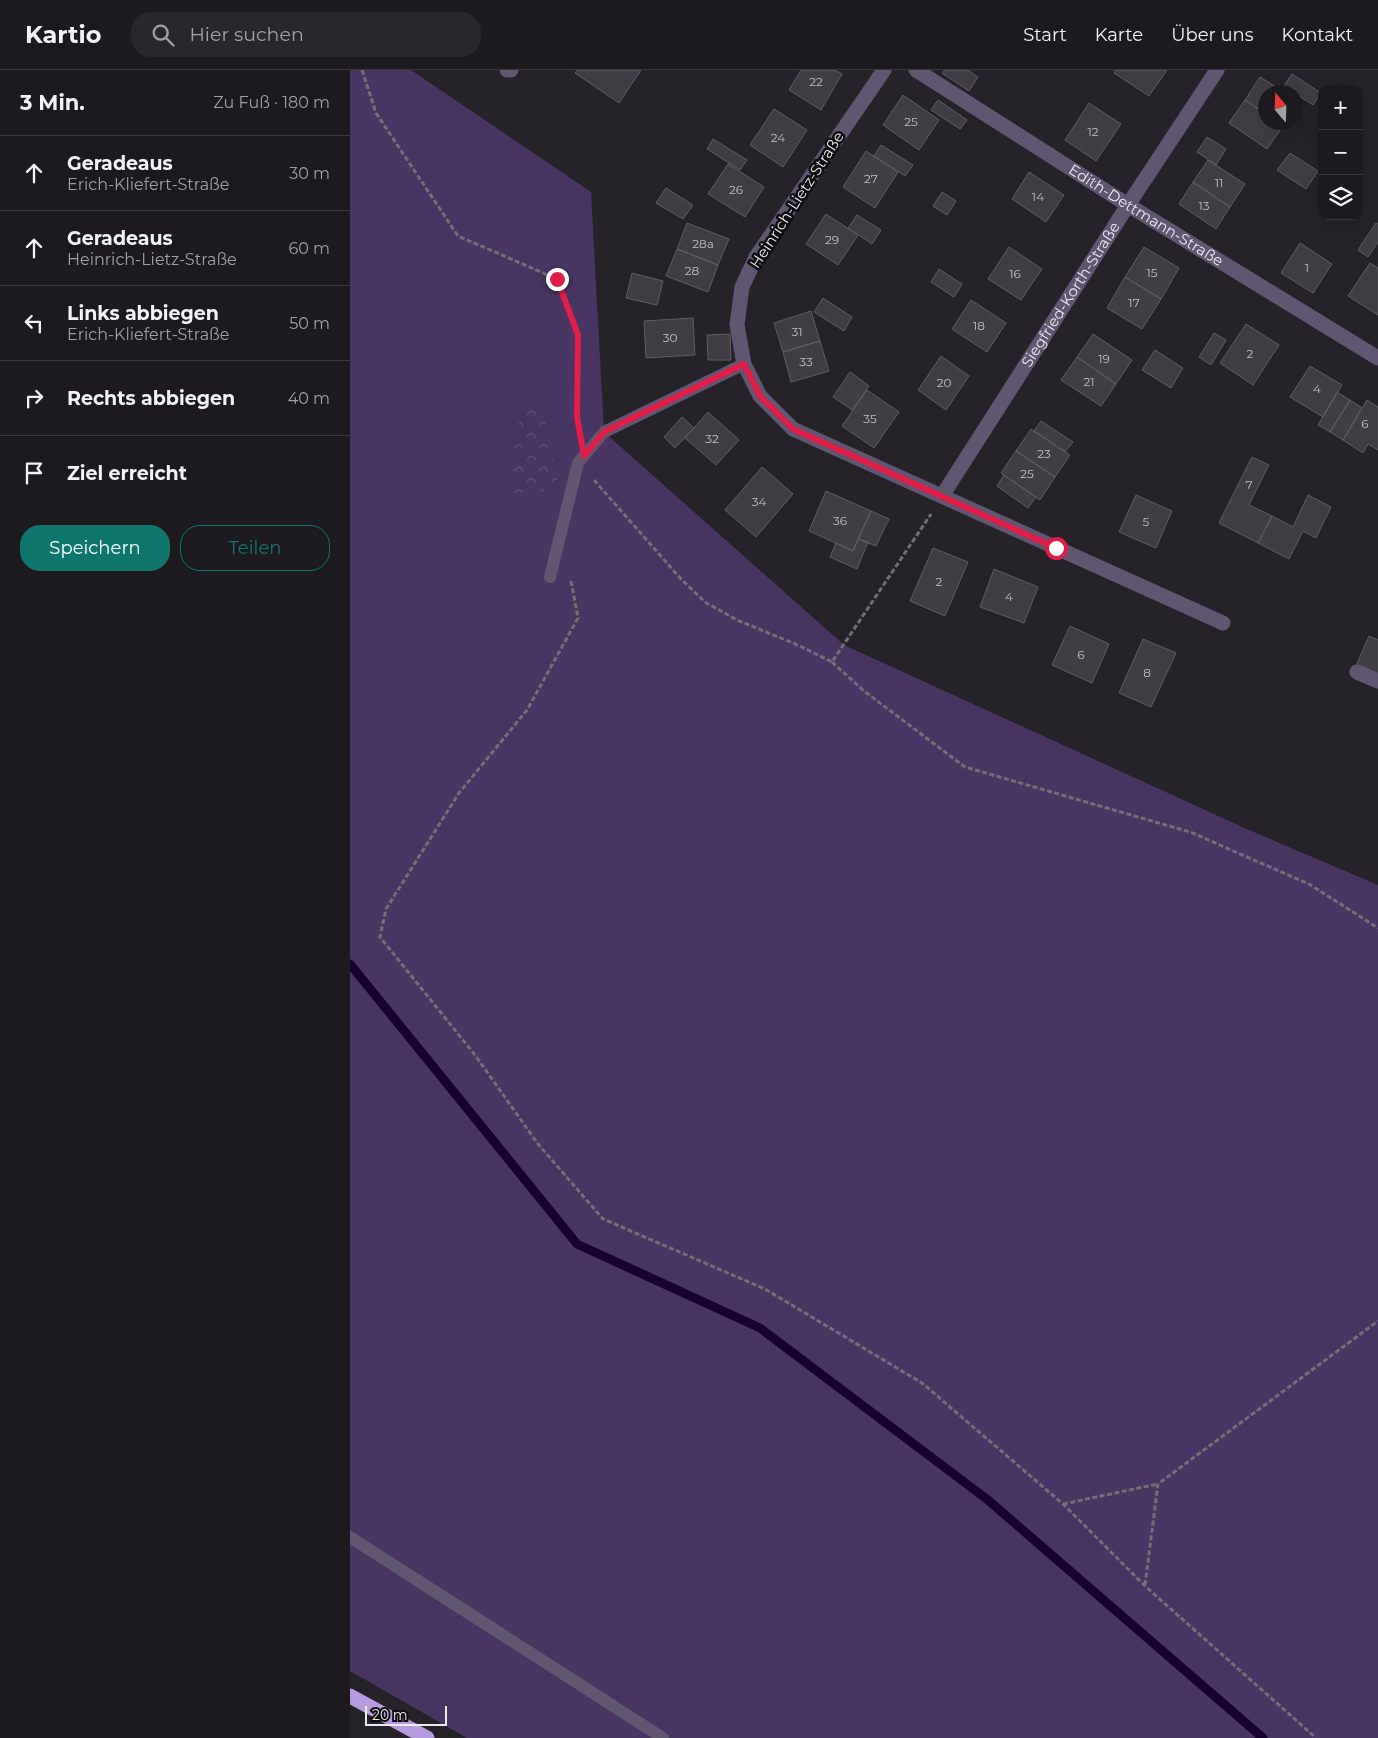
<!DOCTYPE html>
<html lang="de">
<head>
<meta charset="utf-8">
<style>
  body { margin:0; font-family:Montserrat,sans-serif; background:#29272c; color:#f1f3f6 }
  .controls { position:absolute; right:15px; top:15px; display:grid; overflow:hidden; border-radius:10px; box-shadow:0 5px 20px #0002 }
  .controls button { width:45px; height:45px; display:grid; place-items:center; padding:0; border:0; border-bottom:1px solid #3a383d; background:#1c1a1f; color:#f1f3f6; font:25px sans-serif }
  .compass { position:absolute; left:908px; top:15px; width:45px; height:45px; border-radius:50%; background:#1c1a1f; box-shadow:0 5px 20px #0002; rotate:341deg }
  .scale { position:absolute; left:15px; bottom:12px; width:82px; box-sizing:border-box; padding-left:5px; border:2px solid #eceaf0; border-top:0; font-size:14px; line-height:18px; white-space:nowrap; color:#eceaf0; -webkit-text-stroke:4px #0d0c0f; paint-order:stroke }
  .stop { position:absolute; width:15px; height:15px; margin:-11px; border:4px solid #e11d48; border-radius:50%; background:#fff }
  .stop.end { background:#e11d48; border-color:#fff; box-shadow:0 1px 5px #0008 }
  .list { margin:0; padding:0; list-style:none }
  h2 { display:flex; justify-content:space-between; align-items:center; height:65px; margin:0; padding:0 20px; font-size:21px }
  h2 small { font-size:16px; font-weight:400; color:#a0a1a4 }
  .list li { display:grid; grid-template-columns:32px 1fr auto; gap:15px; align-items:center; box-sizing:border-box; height:75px; padding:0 20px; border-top:1px solid #3a383d }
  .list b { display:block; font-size:19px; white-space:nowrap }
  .list p { margin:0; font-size:16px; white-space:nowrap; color:#a0a1a4 }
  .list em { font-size:16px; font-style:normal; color:#a0a1a4 }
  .actions { display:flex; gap:10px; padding:15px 20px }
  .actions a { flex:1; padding:11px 0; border:1px solid #0f766e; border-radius:20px; text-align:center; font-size:18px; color:#0f766e }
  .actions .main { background:#0f766e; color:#fff }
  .icon { flex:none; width:28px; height:28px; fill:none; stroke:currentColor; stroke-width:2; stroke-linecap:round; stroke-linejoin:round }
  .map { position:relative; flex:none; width:1028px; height:1668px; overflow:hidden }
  header { display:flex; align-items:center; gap:30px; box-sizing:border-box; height:70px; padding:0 25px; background:#1c1a1f; border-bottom:1px solid #3a383d }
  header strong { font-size:24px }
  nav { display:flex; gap:28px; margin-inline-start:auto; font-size:18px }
  .search { width:350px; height:45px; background:#29272c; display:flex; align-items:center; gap:12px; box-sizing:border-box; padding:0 18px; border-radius:20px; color:#a0a1a4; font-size:19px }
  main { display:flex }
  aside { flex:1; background:#1c1a1f }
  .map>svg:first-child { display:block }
  .green { fill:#483563 }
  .park { fill:url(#park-crowns) }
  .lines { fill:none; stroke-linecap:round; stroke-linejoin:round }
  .stream { stroke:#190032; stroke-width:9 }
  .building { fill:#403d45; stroke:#605d66 }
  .path { stroke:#716e75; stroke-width:3; stroke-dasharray:5 2.5; stroke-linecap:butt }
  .lane { stroke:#605671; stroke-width:12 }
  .street { stroke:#605671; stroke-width:15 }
  .highway { stroke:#b69cdf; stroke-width:15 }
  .route { stroke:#e11d48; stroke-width:6 }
  .labels { text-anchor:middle; stroke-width:5; stroke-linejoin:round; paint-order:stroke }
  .number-label { font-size:12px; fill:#c1bfc5 }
  .street-label { font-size:15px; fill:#eceaf0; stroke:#0d0c0f }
</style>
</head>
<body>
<header>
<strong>Kartio</strong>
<div class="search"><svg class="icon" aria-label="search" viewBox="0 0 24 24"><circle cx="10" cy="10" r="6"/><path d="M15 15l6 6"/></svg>Hier suchen</div>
<nav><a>Start</a><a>Karte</a><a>Über uns</a><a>Kontakt</a></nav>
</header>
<main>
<aside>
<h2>3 Min.<small>Zu Fuß · 180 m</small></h2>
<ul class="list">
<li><svg class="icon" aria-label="ahead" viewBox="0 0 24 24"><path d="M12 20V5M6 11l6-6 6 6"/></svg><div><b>Geradeaus</b><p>Erich-Kliefert-Straße</p></div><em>30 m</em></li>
<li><svg class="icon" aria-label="ahead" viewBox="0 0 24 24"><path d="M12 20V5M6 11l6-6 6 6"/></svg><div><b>Geradeaus</b><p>Heinrich-Lietz-Straße</p></div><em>60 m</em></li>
<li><svg class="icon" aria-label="left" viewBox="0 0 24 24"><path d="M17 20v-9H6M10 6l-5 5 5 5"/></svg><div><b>Links abbiegen</b><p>Erich-Kliefert-Straße</p></div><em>50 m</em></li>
<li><svg class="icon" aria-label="right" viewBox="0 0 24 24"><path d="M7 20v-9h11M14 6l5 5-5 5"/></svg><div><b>Rechts abbiegen</b></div><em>40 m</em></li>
<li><svg class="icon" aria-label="arrive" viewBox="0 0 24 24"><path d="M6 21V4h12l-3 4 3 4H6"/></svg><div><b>Ziel erreicht</b></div></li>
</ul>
<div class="actions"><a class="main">Speichern</a><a>Teilen</a></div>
</aside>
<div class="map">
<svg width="1028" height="1668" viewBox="0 0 1028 1668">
  <defs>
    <pattern id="park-crowns" width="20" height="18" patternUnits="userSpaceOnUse" patternTransform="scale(1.25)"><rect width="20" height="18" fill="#483563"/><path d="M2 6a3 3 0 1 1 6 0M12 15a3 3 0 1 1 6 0" fill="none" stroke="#63527a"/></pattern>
  </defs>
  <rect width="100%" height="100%" fill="#252229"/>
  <path class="green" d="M 0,0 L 61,0 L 241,122 L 254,362 L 494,575 L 899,760 L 1028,815 L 1028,1668 L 117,1668 L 0,1601 Z"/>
  <path class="park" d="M 193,337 L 208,414 L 186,424 L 161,422 L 163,377 L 171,344 Z"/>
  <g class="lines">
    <path class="stream" d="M 0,894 L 227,1174 L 410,1258 L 638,1430 L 913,1668"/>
  </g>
  <path class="building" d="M 227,0 L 291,0 L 269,33 L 225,3 Z
    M 451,0 L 485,0 L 492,4 L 471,40 L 439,20 Z
    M 595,0 L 618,0 L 628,7 L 619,21 L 592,3 Z
    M 766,0 L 817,0 L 799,26 L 764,3 Z
    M 942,4 L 971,23 L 963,35 L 934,16 Z
    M 910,7 L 934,22 L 916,22 L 916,44 L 895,30 Z
    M 553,25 L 589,50 L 569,80 L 533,55 Z
    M 588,30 L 617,50 L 610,59 L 581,40 Z
    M 895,30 L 916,44 L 916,52 L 928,52 L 933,56 L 917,79 L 879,53 Z
    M 739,33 L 771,54 L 746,91 L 715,70 Z
    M 424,39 L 457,60 L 433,97 L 400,75 Z
    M 857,67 L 876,79 L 866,95 L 847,82 Z
    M 363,69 L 397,90 L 390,100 L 357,79 Z
    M 531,75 L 563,95 L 555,106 L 524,86 Z
    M 516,81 L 548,102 L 525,138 L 493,117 Z
    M 940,83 L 968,101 L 956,119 L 927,100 Z
    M 858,90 L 895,114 L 880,137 L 843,112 Z
    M 378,94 L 414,117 L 395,147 L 358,124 Z
    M 679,102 L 714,125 L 696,152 L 662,129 Z
    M 843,112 L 880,137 L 866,159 L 829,134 Z
    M 316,118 L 343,135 L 333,149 L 306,133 Z
    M 592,122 L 606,131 L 597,145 L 583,136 Z
    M 476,144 L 508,165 L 488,195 L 456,174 Z
    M 507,145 L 531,160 L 522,174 L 498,158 Z
    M 337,153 L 379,169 L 368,195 L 327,179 Z
    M 1026,153 L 1028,154 L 1028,172 L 1018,187 L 1008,180 Z
    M 950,173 L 982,194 L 963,223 L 931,203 Z
    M 659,177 L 692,199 L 671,230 L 638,209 Z
    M 794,177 L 829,198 L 811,229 L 775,207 Z
    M 327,179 L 368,195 L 358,222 L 316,206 Z
    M 1020,193 L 1028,198 L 1028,245 L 998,226 Z
    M 589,199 L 612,214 L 604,227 L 581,212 Z
    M 282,203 L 313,211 L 307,235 L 276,228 Z
    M 775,207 L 811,229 L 792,259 L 757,238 Z
    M 473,228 L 502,247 L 494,261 L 464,242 Z
    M 621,230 L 656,253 L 637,282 L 602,259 Z
    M 461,241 L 470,271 L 433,282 L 424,253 Z
    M 343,248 L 345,285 L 296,288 L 294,251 Z
    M 896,254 L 929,275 L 903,315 L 870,293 Z
    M 864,263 L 876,270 L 861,295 L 849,287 Z
    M 380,264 L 381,290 L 358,290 L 357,265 Z
    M 743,264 L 782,290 L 766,314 L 727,287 Z
    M 470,271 L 479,301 L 441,312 L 433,282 Z
    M 805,280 L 833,298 L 821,318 L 792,300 Z
    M 591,286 L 619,306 L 596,340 L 568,320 Z
    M 727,287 L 766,314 L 751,336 L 711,310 Z
    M 960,296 L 992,315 L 973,347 L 940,327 Z
    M 500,302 L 519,316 L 502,340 L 483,327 Z
    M 517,320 L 549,342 L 524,378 L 492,356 Z
    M 987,322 L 1000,330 L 980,362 L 968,355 Z
    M 1000,330 L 1012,338 L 993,370 L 980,362 Z
    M 1017,330 L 1028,337 L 1028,380 L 1018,374 L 1013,383 L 993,370 Z
    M 358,342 L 389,370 L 366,395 L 335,368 Z
    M 332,347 L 344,358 L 325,378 L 314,367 Z
    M 691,351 L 723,372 L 715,382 L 684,361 Z
    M 681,359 L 720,385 L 705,407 L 666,381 Z
    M 666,381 L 705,407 L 690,430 L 651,403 Z
    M 902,387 L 919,395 L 899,435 L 922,446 L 908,473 L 869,453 Z
    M 412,397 L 443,424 L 406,467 L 375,440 Z
    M 654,405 L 686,427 L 678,438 L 647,416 Z
    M 476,421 L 521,441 L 503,481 L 459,461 Z
    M 786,425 L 822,441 L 806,478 L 769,462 Z
    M 958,425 L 981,437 L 966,468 L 953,461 L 939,489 L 908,473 L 922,446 L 943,457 Z
    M 521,441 L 539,449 L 526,476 L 508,469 Z
    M 508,469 L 518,472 L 507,499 L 480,487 L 486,473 L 503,481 Z
    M 583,478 L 618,492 L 595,546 L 560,531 Z
    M 644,499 L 688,517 L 674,553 L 630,537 Z
    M 720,556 L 759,574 L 742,613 L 702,595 Z
    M 1019,566 L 1028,570 L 1028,606 L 1006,596 Z
    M 793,569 L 826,583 L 801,637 L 769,623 Z"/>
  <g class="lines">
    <path class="path" d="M 12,0 L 26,43 L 108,166 L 207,209 L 228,265 L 227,347 L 229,361
      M 244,410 L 331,509 L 355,532 L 387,550 L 450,576 L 482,592 L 581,444
      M 221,511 L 228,548 L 177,640 L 109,723 L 36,839 L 30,867 L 125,985 L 188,1074 L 253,1149 L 415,1219 L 572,1313 L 713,1434 L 795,1516 L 966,1668
      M 482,592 L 514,621 L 615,697 L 840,762 L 959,814 L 1028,858
      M 713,1434 L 808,1414
      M 795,1515 L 808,1414 L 1028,1251"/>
    <path class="lane" d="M 200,507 L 228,393 L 254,362 L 394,294
      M 0,1467 L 313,1668"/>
    <g class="street">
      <path d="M 157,0 L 161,0"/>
      <path d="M 534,0 L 406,187 L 392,217 L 387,255 L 394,294 L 410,326 L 443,359 L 873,553"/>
      <path id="s1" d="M 566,0 L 778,135 L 1028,288"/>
      <path id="s2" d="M 592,426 L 778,135 L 867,0"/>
      <path d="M 1007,602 L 1028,611"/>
    </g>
    <path class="highway" d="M 0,1626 L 77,1668"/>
  </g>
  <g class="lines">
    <path class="route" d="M 207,209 L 228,265 L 227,347 L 234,386 L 254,362 L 394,294 L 410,326 L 443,359 L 706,478"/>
  </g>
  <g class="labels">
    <g class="number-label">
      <text x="466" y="16">22</text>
      <text x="561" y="56">25</text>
      <text x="743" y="66">12</text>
      <text x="428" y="72">24</text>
      <text x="521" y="113">27</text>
      <text x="869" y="117">11</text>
      <text x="386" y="124">26</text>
      <text x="688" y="131">14</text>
      <text x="854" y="140">13</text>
      <text x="482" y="174">29</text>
      <text x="353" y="178">28a</text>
      <text x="957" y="202">1</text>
      <text x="342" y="205">28</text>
      <text x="802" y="207">15</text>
      <text x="665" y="208">16</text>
      <text x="784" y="237">17</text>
      <text x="629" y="260">18</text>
      <text x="447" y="266">31</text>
      <text x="320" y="272">30</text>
      <text x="900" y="288">2</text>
      <text x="754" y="293">19</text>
      <text x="456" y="296">33</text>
      <text x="739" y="316">21</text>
      <text x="594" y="317">20</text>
      <text x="967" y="323">4</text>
      <text x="520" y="353">35</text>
      <text x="1015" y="358">6</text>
      <text x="362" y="373">32</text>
      <text x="694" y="388">23</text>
      <text x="677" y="408">25</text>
      <text x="899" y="419">7</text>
      <text x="409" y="436">34</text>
      <text x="490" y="455">36</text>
      <text x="796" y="456">5</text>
      <text x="589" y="516">2</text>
      <text x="659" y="531">4</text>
      <text x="731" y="589">6</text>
      <text x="797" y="607">8</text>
    </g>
    <g class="street-label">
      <text transform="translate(447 130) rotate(-57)" y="5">Heinrich-Lietz-Straße</text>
      <text dy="5" stroke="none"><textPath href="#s1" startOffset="272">Edith-Dettmann-Straße</textPath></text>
      <text dy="5" stroke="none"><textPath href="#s2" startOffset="239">Siegfried-Korth-Straße</textPath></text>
    </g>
  </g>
</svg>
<div class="controls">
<button>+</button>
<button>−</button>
<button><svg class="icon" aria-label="layers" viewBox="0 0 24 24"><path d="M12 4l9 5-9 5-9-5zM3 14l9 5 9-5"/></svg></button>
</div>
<svg class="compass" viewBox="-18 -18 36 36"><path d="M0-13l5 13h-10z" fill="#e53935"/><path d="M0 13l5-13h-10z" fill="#a0a1a4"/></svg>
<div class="scale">20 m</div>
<div class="stop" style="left:706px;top:478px"></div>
<div class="stop end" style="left:207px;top:209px"></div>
</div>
</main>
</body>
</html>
